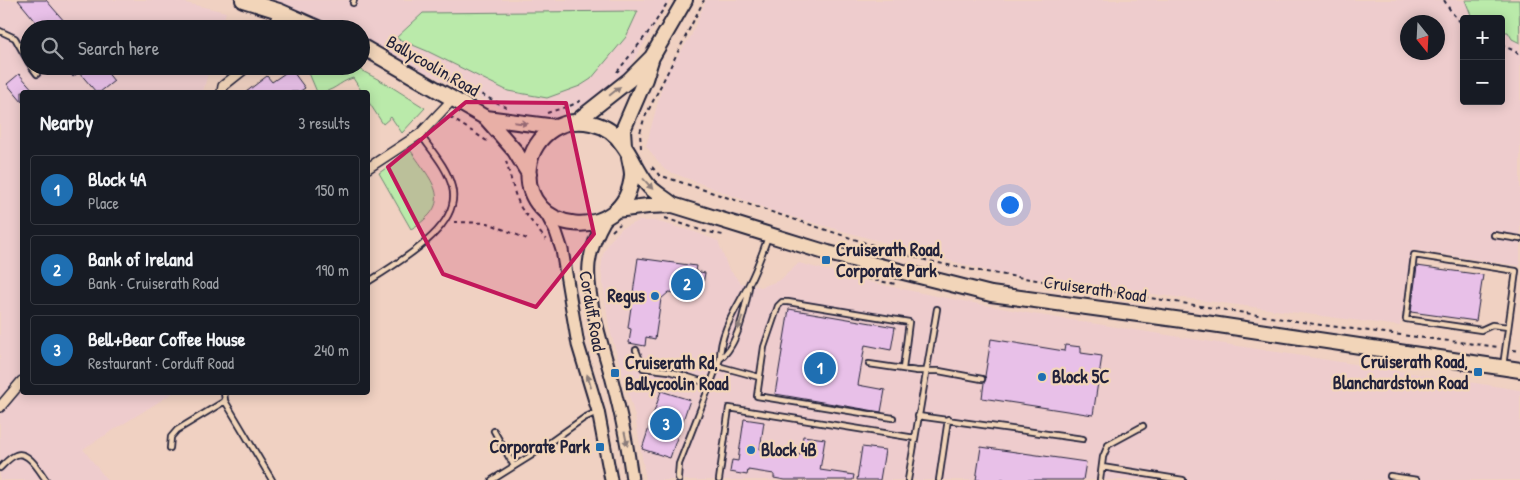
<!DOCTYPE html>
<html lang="en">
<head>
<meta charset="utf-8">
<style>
  body { margin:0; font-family:"Patrick Hand",sans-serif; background:#20242c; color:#f1f3f6 }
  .controls { position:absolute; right:15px; top:15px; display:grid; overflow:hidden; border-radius:5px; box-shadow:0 2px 12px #0003 }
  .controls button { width:45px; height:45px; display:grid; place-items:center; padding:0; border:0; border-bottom:1px solid #363941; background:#171b24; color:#f1f3f6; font:25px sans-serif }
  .compass { position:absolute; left:1400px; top:15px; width:45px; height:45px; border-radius:50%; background:#171b24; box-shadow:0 2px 12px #0003; rotate:162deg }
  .you { position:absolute; left:1009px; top:204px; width:18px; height:18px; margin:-12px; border:4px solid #fff; border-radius:50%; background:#1a73e8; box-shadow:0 0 0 8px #1a73e833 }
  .badge { display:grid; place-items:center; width:32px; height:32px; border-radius:50%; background:#1f6fb2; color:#fff; font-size:16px; font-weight:700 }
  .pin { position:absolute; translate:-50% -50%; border:2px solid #fff; box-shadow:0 1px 5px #0006 }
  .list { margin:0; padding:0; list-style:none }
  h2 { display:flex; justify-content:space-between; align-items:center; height:65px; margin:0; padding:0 20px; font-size:21px }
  h2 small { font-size:16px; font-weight:400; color:#9ea1a6 }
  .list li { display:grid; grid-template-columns:32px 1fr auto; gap:15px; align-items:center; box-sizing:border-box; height:70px; margin:0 10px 10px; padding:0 10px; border:1px solid #363941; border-radius:5px }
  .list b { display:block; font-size:19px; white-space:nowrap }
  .list p { margin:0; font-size:16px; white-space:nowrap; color:#9ea1a6 }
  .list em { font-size:16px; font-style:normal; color:#9ea1a6 }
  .icon { flex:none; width:28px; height:28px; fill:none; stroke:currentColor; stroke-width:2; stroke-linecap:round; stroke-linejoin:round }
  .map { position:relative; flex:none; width:1520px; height:480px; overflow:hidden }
  .search { position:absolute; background:#171b24; box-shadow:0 2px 12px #0003; left:20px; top:20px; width:350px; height:55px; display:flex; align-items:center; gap:12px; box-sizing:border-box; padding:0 18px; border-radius:28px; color:#9ea1a6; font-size:19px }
  .panel { position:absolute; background:#171b24; box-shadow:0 2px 12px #0003; left:20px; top:90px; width:350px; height:305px; border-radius:5px }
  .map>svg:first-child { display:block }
  .built { fill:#eecccd; fill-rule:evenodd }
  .green { fill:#baeaaa; stroke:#6e8672 }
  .building { fill:#e8c0e8; stroke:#22223b }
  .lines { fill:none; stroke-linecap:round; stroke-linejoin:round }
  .service-casing { stroke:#22223b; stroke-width:8 }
  .minor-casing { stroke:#22223b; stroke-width:12 }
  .tertiary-casing { stroke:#22223b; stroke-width:15 }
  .secondary-casing { stroke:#22223b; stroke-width:18 }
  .path { stroke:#22223b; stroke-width:2; stroke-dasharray:4 4; stroke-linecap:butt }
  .service { stroke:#f2d5b9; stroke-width:4.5 }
  .minor { stroke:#f2d5b9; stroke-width:9 }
  .tertiary { stroke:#f2d5b9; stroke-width:11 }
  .secondary { stroke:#f2d5b9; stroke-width:14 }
  .oneway { fill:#8a7c7a }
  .marked { fill:#c2185b; fill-opacity:0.2; stroke:#c2185b; stroke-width:4; stroke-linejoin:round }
  .poi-dot { fill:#1f6fb2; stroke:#f2d5b9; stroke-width:2 }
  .labels { text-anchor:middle; stroke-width:4.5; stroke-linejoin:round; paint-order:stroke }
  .street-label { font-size:18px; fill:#22223b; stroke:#f2d5b9 }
  .poi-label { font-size:18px; font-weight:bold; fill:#22223b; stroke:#f2d5b9; text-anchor:start }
</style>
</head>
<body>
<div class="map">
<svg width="1520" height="480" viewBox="0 0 1520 480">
  <rect width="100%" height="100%" fill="#f0d1c2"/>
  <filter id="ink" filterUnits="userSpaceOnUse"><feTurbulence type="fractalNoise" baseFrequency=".02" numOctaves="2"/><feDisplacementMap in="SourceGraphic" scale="10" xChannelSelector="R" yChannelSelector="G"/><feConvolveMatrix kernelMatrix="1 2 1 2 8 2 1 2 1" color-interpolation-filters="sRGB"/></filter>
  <g filter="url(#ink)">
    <path class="built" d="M 0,0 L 172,0 L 226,12 L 221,29 L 29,29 L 29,66 L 210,66 L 203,92 L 22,92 L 22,392 L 173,393 L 83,449 L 107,480 L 0,480 Z
      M 271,0 L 670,0 L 628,70 L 599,99 L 549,120 L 505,110 L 361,42 L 361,29 L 334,29 Z
      M 706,0 L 1520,0 L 1520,266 L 1412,250 L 1400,326 L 998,274 L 778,213 L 665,170 L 646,146 L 666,72 L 691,36 ZM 1464,19 L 1501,19 L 1501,101 L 1464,101 ZM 1408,22 L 1438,22 L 1438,52 L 1408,52 Z
      M 639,221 L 655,221 L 695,232 L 718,241 L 728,268 L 741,283 L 761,287 L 780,280 L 799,263 L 869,282 L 936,296 L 1033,314 L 1520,390 L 1520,480 L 646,480 L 635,416 L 609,327 L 601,270 L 603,254 L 609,242 L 622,228 Z"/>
    <path class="green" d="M 1465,0 L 1519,0 L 1520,43 L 1512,39 L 1508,32 L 1501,32 L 1501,19 L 1481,19 L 1471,15 Z
      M 638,11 L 626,37 L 591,79 L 580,86 L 547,98 L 508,91 L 427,51 L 396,38 L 423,13 Z
      M 306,66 L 353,66 L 387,84 L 425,108 L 402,133 L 391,117 L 383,124 L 368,101 L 368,92 L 362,92 L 353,78 C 338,82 334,93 317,92 Z
      M 411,151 C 433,183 455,203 411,229 L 379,173 Z"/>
    <path class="building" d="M 18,0 L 46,0 L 71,29 L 42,29 Z
      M 64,66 L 102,66 L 114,81 L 100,92 L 96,92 L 79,72 L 73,77 Z
      M 291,69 L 305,88 L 299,92 L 246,92 L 267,76 L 272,82 Z
      M 19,74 L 35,92 L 22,92 L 22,102 L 7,84 Z
      M 638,258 L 696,266 L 695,271 L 705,273 L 702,289 L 696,288 L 695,295 L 669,292 L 661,299 L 655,339 L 646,337 L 645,346 L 629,343 L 631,329 L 628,328 Z
      M 1417,266 L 1483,275 L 1476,321 L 1411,312 Z
      M 789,309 L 895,327 L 891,350 L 865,345 L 858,385 L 885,390 L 881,412 L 775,394 Z
      M 991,339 L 1064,351 L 1065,345 L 1081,347 L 1081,353 L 1102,356 L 1093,415 L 982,398 L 984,383 L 986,379 L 985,376 Z
      M 661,391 L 690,400 L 670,458 L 642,449 Z
      M 744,419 L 764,422 L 760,449 L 800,455 L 803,436 L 825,439 L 820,470 L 854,475 L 853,480 L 785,480 L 774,478 L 774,474 L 748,470 L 747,475 L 730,472 L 732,460 L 738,461 Z
      M 862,447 L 885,450 L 880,480 L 857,480 Z
      M 981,447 L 1086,462 L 1083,480 L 976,480 Z"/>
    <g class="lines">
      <defs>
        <path id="service" d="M 353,3 L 354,0
          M 0,31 L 15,38 L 29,63
          M 31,66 L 37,74
          M 1494,235 L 1520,239
          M 368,282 C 396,263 463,228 452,187 C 447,167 431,150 420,134
          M 636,350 L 643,368 L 669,371 L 710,384
          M 720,359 C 738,345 745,309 749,287
          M 869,364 L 917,371 L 939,371 L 982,379
          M 718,366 L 759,377
          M 1503,366 L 1516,271 L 1414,255 L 1406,319 L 1481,330 L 1492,325 L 1508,327
          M 224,392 L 225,401 L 272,480
          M 918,416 L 1083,439
          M 893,418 L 757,396 L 764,347 L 778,306 L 782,302 L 788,302 L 909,322 L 903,369
          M 494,431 L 514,466
          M 170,448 L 171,437 L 177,430 L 225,401
          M 1102,467 L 1183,480
          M 0,468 C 5,463 10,457 16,455 C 28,450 40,472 46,480
          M 1390,476 L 1417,480
          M 492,480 L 532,455 L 584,418 L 597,412
          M 679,480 L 678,477 L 679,464 L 720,359 C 720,330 737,308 749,284 C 757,269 762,253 768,237
          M 719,480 L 729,408 L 915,438
          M 908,480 L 937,309
          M 939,480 L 948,419
          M 1100,480 L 1103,457 L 1108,445 L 1143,426"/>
        <path id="minor" d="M 272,29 L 279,11
          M 222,92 L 223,86 L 248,66
          M 368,168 L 420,134 L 453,99
          M 0,407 L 22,381"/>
        <path id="tertiary" d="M 545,211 L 556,232 L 562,250 L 578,345 L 598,411 L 611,480
          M 606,218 C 598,232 591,246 589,264 C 586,296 602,344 611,376 C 620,410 628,445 632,480"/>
        <path id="secondary" d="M 243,0 L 279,11 L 320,29
          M 361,46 L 486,118 L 515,151 L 529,174
          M 486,118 L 556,127
          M 577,121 L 629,80 L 652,57 L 685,0
          M 624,145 L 623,130 L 645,79 L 651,60
          M 629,157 C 630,163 632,169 632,175 C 626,246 520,236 529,166 C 531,151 540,137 553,129 C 576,115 609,122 623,145 C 632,157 637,171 647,184 C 653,192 665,198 673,205
          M 616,210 L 648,206 L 673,205 L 828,253 L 991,294 L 1212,324 L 1520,370"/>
      </defs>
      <use href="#service" class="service-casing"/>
      <use href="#minor" class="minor-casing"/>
      <use href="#tertiary" class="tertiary-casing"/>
      <use href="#secondary" class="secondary-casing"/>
      <path class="path" d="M 1444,0 L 1452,13 L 1464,26
        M 1501,45 L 1515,51 L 1520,56
        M 617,72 L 651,29 L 669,0
        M 447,81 L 449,78 L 508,108
        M 547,113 L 572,105 L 582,100
        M 450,117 L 490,143
        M 641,148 L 640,133 L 644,119 L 704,0
        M 506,161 L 515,194 L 521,208 L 546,240
        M 652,167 L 659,175 L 668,178 L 866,243 L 929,261 L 967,269 L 1321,325 L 1498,347
        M 665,218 L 703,231 L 723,235
        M 454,222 L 488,223 L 527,239
        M 612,231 L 620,224
        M 852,273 L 872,280 L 896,284
        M 1513,350 L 1520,351"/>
      <use href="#service" class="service"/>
      <use href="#minor" class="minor"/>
      <use href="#tertiary" class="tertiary"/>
      <use href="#secondary" class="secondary"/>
    </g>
    <defs><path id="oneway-solid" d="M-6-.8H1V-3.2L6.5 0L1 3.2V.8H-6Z" transform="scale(1.25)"/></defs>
    <g class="oneway">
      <use href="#oneway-solid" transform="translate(615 91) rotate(-39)"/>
      <use href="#oneway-solid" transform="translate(521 123) rotate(6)"/>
      <use href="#oneway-solid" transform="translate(648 184) rotate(48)"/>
      <use href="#oneway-solid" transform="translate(740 323) rotate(110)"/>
      <use href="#oneway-solid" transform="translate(589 381) rotate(-106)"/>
      <use href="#oneway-solid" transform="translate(626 439) rotate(78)"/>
    </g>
  </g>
  <path class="marked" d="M 466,102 L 566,103 L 594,234 L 536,307 L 443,274 L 388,167 Z"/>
  <g class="poi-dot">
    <rect x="821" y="255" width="10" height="10" rx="2.5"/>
    <circle cx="655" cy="296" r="5"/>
    <rect x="1473" y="367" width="10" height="10" rx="2.5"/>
    <rect x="610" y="368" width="10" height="10" rx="2.5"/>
    <circle cx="1042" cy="377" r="5"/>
    <rect x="595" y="442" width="10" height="10" rx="2.5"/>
    <circle cx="751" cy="450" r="5"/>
  </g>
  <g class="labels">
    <g class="street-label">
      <text transform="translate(433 66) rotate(30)" y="6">Ballycoolin Road</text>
      <text transform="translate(1095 289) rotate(8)" y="6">Cruiserath Road</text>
      <text transform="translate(592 311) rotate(80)" y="6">Corduff Road</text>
    </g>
    <g class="poi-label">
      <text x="836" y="256">Cruiserath Road,<tspan x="836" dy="21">Corporate Park</tspan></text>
      <text x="645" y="302" text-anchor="end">Regus</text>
      <text x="1468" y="368" text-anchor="end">Cruiserath Road,<tspan x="1468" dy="21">Blanchardstown Road</tspan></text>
      <text x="625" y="369">Cruiserath Rd,<tspan x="625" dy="21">Ballycoolin Road</tspan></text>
      <text x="1052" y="383">Block 5C</text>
      <text x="590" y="453" text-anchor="end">Corporate Park</text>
      <text x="761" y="456">Block 4B</text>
    </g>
  </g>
</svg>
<div class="controls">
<button>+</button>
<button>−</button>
</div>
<svg class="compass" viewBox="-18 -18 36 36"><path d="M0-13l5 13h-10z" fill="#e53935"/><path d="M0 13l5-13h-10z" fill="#9ea1a6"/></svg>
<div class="you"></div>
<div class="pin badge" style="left:820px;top:368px">1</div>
<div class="pin badge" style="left:687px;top:284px">2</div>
<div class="pin badge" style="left:666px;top:424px">3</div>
<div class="search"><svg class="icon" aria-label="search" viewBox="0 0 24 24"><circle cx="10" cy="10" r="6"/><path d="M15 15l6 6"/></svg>Search here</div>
<section class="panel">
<h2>Nearby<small>3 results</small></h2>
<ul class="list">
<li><span class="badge">1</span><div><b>Block 4A</b><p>Place</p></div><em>150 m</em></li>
<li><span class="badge">2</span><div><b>Bank of Ireland</b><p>Bank · Cruiserath Road</p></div><em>190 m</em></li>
<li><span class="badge">3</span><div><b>Bell+Bear Coffee House</b><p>Restaurant · Corduff Road</p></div><em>240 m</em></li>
</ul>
</section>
</div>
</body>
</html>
